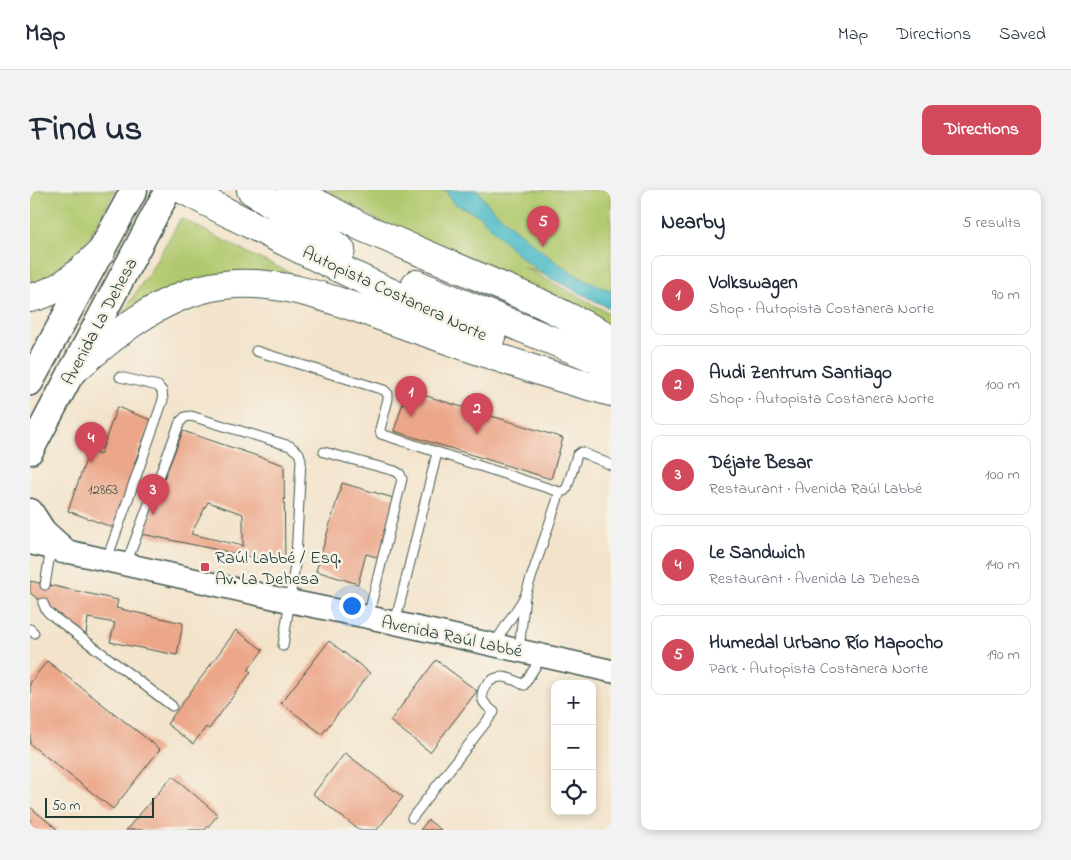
<!DOCTYPE html>
<html lang="en">
<head>
<meta charset="utf-8">
<style>
  body { margin:0; font-family:"Indie Flower",sans-serif; background:#f2f2f3; color:#1f2937 }
  .controls { position:absolute; right:15px; bottom:15px; display:grid; overflow:hidden; border-radius:10px; box-shadow:0 2px 8px #0003 }
  .controls button { width:45px; height:45px; display:grid; place-items:center; padding:0; border:0; border-bottom:1px solid #e0e1e3; background:#fff; color:#1f2937; font:25px sans-serif }
  .scale { position:absolute; left:15px; bottom:12px; width:109px; box-sizing:border-box; padding-left:5px; border:2px solid #1f3d34; border-top:0; font-size:14px; line-height:18px; white-space:nowrap; color:#1f3d34; -webkit-text-stroke:4px #f7f3e8; paint-order:stroke }
  .you { position:absolute; left:321px; top:415px; width:18px; height:18px; margin:-12px; border:4px solid #fff; border-radius:50%; background:#1a73e8; box-shadow:0 0 0 8px #1a73e833 }
  .badge { display:grid; place-items:center; width:32px; height:32px; border-radius:50%; background:#d1495b; color:#fff; font-size:16px; font-weight:700 }
  .pin { position:absolute; translate:-50% -41px; filter:drop-shadow(0 1px 2px #0008) }
  .pin::after { content:''; position:absolute; top:26px; width:18px; height:15px; background:inherit; clip-path:polygon(0 0,100% 0,50% 100%) }
  .list { margin:0; padding:0; list-style:none }
  h2 { display:flex; justify-content:space-between; align-items:center; height:65px; margin:0; padding:0 20px; font-size:21px }
  h2 small { font-size:16px; font-weight:400; color:#747a83 }
  .list li { display:grid; grid-template-columns:32px 1fr auto; gap:15px; align-items:center; box-sizing:border-box; height:80px; margin:0 10px 10px; padding:0 10px; border:1px solid #e0e1e3; border-radius:10px }
  .list b { display:block; font-size:19px; white-space:nowrap }
  .list p { margin:0; font-size:16px; white-space:nowrap; color:#747a83 }
  .list em { font-size:16px; font-style:normal; color:#747a83 }
  .icon { flex:none; width:28px; height:28px; fill:none; stroke:currentColor; stroke-width:2; stroke-linecap:round; stroke-linejoin:round }
  .map { position:relative; flex:none; width:581px; height:640px; overflow:hidden; border-radius:10px }
  header { display:flex; align-items:center; gap:30px; box-sizing:border-box; height:70px; padding:0 25px; background:#fff; border-bottom:1px solid #e0e1e3 }
  header strong { font-size:24px }
  nav { display:flex; gap:28px; margin-inline-start:auto; font-size:18px }
  .intro { display:flex; align-items:center; justify-content:space-between; box-sizing:border-box; height:120px; padding:0 30px }
  h1 { margin:0; font-size:35px }
  .button { padding:12px 22px; border-radius:10px; background:#d1495b; color:#fff; font-size:18px; font-weight:700 }
  main { display:flex; gap:30px; padding:0 30px }
  aside { flex:1; background:#fff; border-radius:10px; box-shadow:0 2px 8px #0003 }
  .map>svg:first-child { display:block }
  .green { fill:#b1c96e; stroke:#688351 }
  .water { fill:#4ebbc8; stroke:#367c7e }
  .building { fill:#eca78a; fill-rule:evenodd }
  .lines { fill:none; stroke-linecap:round; stroke-linejoin:round }
  .lane-casing { stroke:#3f564b; stroke-width:11 }
  .secondary-casing { stroke:#3f564b; stroke-width:25 }
  .primary-casing { stroke:#3f564b; stroke-width:29 }
  .highway-casing { stroke:#3f564b; stroke-width:30 }
  .lane { stroke:#fff; stroke-width:9 }
  .secondary { stroke:#fff; stroke-width:22 }
  .primary { stroke:#fff; stroke-width:26 }
  .highway { stroke:#fff; stroke-width:28 }
  .poi-dot { fill:#d1495b; stroke:#f7f3e8; stroke-width:2 }
  .labels { text-anchor:middle; stroke-width:5; stroke-linejoin:round; paint-order:stroke }
  .number-label { font-size:15px; fill:#52584a }
  .street-label { font-size:18px; fill:#1f3d34; stroke:#f7f3e8 }
  .poi-label { font-size:18px; fill:#1f3d34; stroke:#f7f3e8; text-anchor:start }
</style>
</head>
<body>
<header>
<strong>Map</strong>
<nav><a>Map</a><a>Directions</a><a>Saved</a></nav>
</header>
<div class="intro"><h1>Find us</h1><a class="button">Directions</a></div>
<main>
<div class="map">
<svg width="581" height="640" viewBox="0 0 581 640">
  <rect width="100%" height="100%" fill="#f7f3e8"/>
  <filter id="ink" filterUnits="userSpaceOnUse"><feTurbulence type="fractalNoise" baseFrequency=".02" numOctaves="2"/><feDisplacementMap in="SourceGraphic" scale="10" xChannelSelector="R" yChannelSelector="G"/><feConvolveMatrix kernelMatrix="1 2 1 2 8 2 1 2 1" color-interpolation-filters="sRGB"/></filter>
  <filter id="wash" filterUnits="userSpaceOnUse"><feTurbulence type="fractalNoise" baseFrequency=".0096" numOctaves="4" result="noise"/><feDisplacementMap in="SourceGraphic" scale="20" xChannelSelector="R" yChannelSelector="G"/><feGaussianBlur stdDeviation="1.12" result="paint"/><feColorMatrix in="noise" values="0 0 0 0 0 0 0 0 0 0 0 0 0 0 0 0 0 1.4 0 .05"/><feComposite in="paint" operator="in"/></filter>
  <g filter="url(#wash)">
    <rect width="100%" height="100%" fill="#f3e3cb"/>
    <path class="green" d="M 0,0 L 85,0 C 70,28 56,61 31,81 C 23,88 10,93 0,97 Z
      M 297,0 L 581,0 L 581,115 L 527,90 L 493,77 L 581,124 L 581,139 L 360,38 Z
      M 151,28 L 226,67 L 298,100 L 231,93 L 85,134 L 122,78 Z"/>
    <path class="water" d="M 415,0 L 448,0 C 455,14 470,25 482,36 C 510,60 544,90 581,100 L 581,119 L 516,86 L 490,67 L 448,25 L 423,13 Z"/>
    <g id="blocks">
      <path class="building" d="M 377,200 L 533,248 L 521,289 L 364,241 Z
        M 87,217 L 121,230 L 104,274 L 109,276 L 87,339 L 38,321 L 59,261 L 70,265 Z
        M 153,241 L 254,275 L 255,374 L 112,344 ZM 178,312 L 213,324 L 213,356 L 161,344 Z
        M 312,293 L 367,309 L 350,368 L 336,364 L 328,394 L 286,381 Z
        M 0,391 L 88,410 L 86,418 L 153,433 L 147,465 L 80,452 L 85,433 L 58,428 L 56,445 L 0,403 Z
        M 206,440 L 233,460 L 218,480 L 221,482 L 179,539 L 176,537 L 163,554 L 137,534 Z
        M 299,451 L 340,483 L 292,544 L 251,513 Z
        M 406,470 L 447,501 L 400,562 L 360,531 Z
        M 17,471 L 130,559 L 83,619 L 0,554 L 0,493 Z
        M 315,563 L 373,607 L 347,640 L 329,640 L 283,604 Z
        M 143,586 L 188,625 L 175,640 L 96,640 Z
        M 0,617 L 28,640 L 0,640 Z
        M 398,630 L 411,640 L 390,640 Z"/>
    </g>
  </g>
  <g filter="url(#ink)">
    <use href="#blocks" fill-opacity="0" stroke="#3f564b" stroke-width="1"/>
    <g class="lines">
      <defs>
        <path id="lane" d="M 226,161 L 354,200 L 358,204 L 358,209 L 350,239 L 351,244 L 530,302 L 534,301 L 537,298 L 547,265 L 551,262 L 581,275
          M 294,262 L 365,281 L 370,284 L 372,289 L 338,427
          M 77,369 L 133,210 L 132,201 L 128,196 L 90,187
          M 96,374 L 150,232 L 155,227 L 161,226 L 260,256 L 269,263 L 271,270 L 266,368 L 253,456
          M 15,395 L 21,358
          M 13,413 L 16,420 L 20,424 L 142,516
          M 365,433 L 407,263
          M 0,439 L 4,443
          M 464,454 L 494,408
          M 489,460 L 495,406 L 530,302
          M 382,628 L 464,522 C 459,518 453,514 452,507 C 451,497 462,487 472,487 C 480,487 488,492 494,495 L 512,466"/>
        <path id="secondary" d="M 0,353 L 259,411 L 338,427 L 581,481"/>
        <path id="primary" d="M 0,192 L 104,0
          M 0,261 L 138,0
          M 0,322 L 13,342 L 33,360"/>
        <path id="highway" d="M 154,0 C 255,53 356,103 461,147
          M 221,0 L 282,38 L 311,60
          M 262,0 L 332,37 L 508,112 L 581,148
          M 386,94 L 581,175
          M 0,108 C 30,102 50,82 71,62
          M 43,181 C 84,145 126,109 181,97 C 250,83 322,117 386,139 C 450,161 515,185 581,202"/>
      </defs>
      <use href="#lane" class="lane-casing"/>
      <use href="#secondary" class="secondary-casing"/>
      <use href="#primary" class="primary-casing"/>
      <use href="#highway" class="highway-casing"/>
      <use href="#lane" class="lane"/>
      <use href="#secondary" class="secondary"/>
      <use href="#primary" class="primary"/>
      <use href="#highway" class="highway"/>
    </g>
  </g>
  <rect class="poi-dot" x="170" y="372" width="10" height="10" rx="2.5"/>
  <g class="labels">
    <g class="number-label">
      <text x="73" y="304">12863</text>
    </g>
    <g class="street-label">
      <text transform="translate(365 103) rotate(25)" y="6">Autopista Costanera Norte</text>
      <text transform="translate(69 131) rotate(-62)" y="6">Avenida La Dehesa</text>
      <text transform="translate(422 446) rotate(12)" y="6">Avenida Raúl Labbé</text>
    </g>
    <g class="poi-label">
      <text x="185" y="373">Raúl Labbé / Esq.<tspan x="185" dy="21">Av. La Dehesa</tspan></text>
    </g>
  </g>
</svg>
<div class="controls">
<button>+</button>
<button>−</button>
<button><svg class="icon" aria-label="locate" viewBox="0 0 24 24"><circle cx="12" cy="12" r="6"/><path d="M12 2v4M12 18v4M2 12h4M18 12h4"/></svg></button>
</div>
<div class="scale">50 m</div>
<div class="you"></div>
<div class="pin badge" style="left:381px;top:227px">1</div>
<div class="pin badge" style="left:447px;top:244px">2</div>
<div class="pin badge" style="left:123px;top:325px">3</div>
<div class="pin badge" style="left:61px;top:273px">4</div>
<div class="pin badge" style="left:513px;top:57px">5</div>
</div>
<aside>
<h2>Nearby<small>5 results</small></h2>
<ul class="list">
<li><span class="badge">1</span><div><b>Volkswagen</b><p>Shop · Autopista Costanera Norte</p></div><em>90 m</em></li>
<li><span class="badge">2</span><div><b>Audi Zentrum Santiago</b><p>Shop · Autopista Costanera Norte</p></div><em>100 m</em></li>
<li><span class="badge">3</span><div><b>Déjate Besar</b><p>Restaurant · Avenida Raúl Labbé</p></div><em>100 m</em></li>
<li><span class="badge">4</span><div><b>Le Sandwich</b><p>Restaurant · Avenida La Dehesa</p></div><em>140 m</em></li>
<li><span class="badge">5</span><div><b>Humedal Urbano Río Mapocho</b><p>Park · Autopista Costanera Norte</p></div><em>190 m</em></li>
</ul>
</aside>
</main>
</body>
</html>
